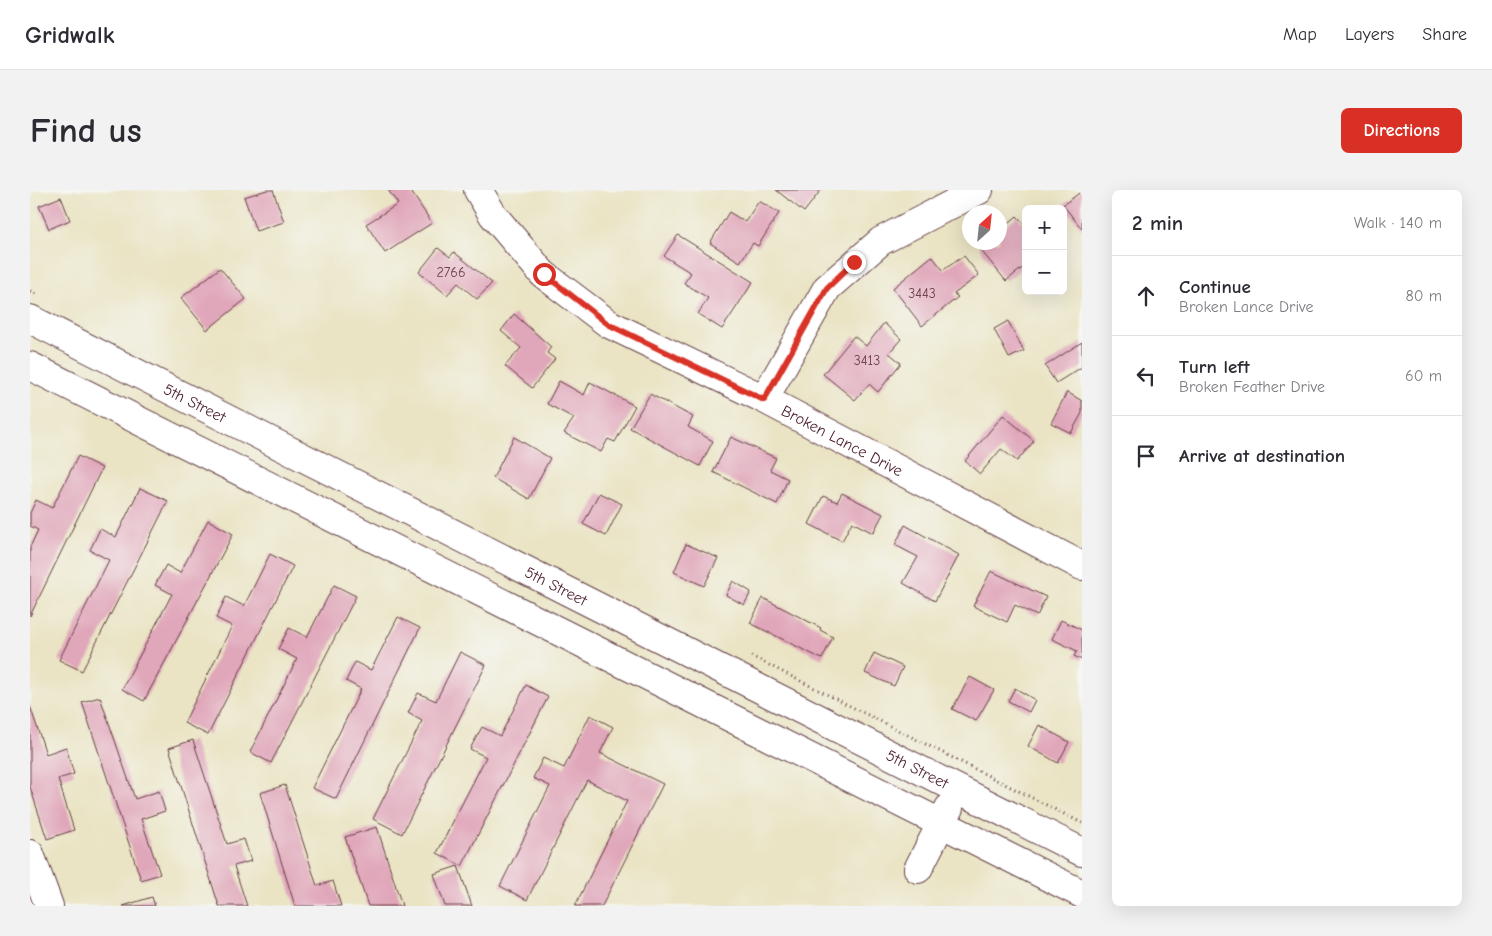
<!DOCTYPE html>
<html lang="en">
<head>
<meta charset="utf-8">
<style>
  body { margin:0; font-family:"Comic Neue",sans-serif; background:#f2f2f3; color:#2b2b33 }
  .controls { position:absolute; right:15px; top:15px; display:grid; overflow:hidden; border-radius:8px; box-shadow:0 5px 20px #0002 }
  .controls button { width:45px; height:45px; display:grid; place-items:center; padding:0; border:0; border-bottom:1px solid #e1e1e2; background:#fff; color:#2b2b33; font:25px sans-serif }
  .compass { position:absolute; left:932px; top:15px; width:45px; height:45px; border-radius:50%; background:#fff; box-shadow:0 5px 20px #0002; rotate:27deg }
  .stop { position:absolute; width:15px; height:15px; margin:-11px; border:4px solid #d93025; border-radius:50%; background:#fff }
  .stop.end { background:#d93025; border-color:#fff; box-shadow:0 1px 5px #0008 }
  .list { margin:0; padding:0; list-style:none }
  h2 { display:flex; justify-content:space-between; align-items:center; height:65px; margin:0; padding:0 20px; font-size:21px }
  h2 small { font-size:16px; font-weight:400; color:#7c7c81 }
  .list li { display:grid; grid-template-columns:32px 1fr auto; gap:15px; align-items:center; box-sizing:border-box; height:80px; padding:0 20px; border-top:1px solid #e1e1e2 }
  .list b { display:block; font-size:19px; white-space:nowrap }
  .list p { margin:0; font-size:16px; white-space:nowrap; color:#7c7c81 }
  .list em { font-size:16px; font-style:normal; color:#7c7c81 }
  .icon { flex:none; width:28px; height:28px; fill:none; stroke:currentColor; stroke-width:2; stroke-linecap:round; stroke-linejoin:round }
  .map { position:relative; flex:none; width:1052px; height:716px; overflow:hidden; border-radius:8px }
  header { display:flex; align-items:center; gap:30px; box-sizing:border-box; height:70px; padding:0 25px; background:#fff; border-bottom:1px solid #e1e1e2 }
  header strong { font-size:24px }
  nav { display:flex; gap:28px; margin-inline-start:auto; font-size:18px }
  .intro { display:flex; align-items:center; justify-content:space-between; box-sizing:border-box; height:120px; padding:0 30px }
  h1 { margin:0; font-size:35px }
  .button { padding:12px 22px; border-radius:8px; background:#d93025; color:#fff; font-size:18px; font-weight:700 }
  main { display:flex; gap:30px; padding:0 30px }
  aside { flex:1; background:#fff; border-radius:8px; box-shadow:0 5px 20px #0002 }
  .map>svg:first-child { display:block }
  .building { fill:#e0a6b9 }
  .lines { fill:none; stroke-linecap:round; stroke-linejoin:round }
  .minor-casing { stroke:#623d42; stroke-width:30 }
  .path { stroke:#623d42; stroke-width:3; stroke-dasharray:1 4; stroke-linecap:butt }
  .minor { stroke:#fff; stroke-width:28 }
  .route { stroke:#d93025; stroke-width:6 }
  .labels { text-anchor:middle; stroke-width:5; stroke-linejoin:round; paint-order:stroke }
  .number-label { font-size:14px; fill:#70414e }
  .street-label { font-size:16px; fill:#4a1f2b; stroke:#f6f6f2 }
</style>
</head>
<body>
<header>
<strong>Gridwalk</strong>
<nav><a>Map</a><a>Layers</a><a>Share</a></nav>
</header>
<div class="intro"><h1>Find us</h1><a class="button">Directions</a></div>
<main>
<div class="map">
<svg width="1052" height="716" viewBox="0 0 1052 716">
  <rect width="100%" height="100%" fill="#f6f6f2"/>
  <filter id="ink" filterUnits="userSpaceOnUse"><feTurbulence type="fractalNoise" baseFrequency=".02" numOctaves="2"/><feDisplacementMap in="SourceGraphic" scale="10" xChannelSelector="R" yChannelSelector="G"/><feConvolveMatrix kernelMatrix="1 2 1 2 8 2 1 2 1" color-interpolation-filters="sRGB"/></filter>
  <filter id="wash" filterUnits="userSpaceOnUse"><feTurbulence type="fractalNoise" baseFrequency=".0096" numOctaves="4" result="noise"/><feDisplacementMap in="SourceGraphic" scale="20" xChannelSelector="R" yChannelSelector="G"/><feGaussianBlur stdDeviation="1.12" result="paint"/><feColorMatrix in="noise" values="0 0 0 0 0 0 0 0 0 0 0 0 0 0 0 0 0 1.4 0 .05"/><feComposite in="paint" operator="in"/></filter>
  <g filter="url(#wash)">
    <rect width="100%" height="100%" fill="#eae4c4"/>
    <g id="blocks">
      <path class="building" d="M 237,0 L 243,0 L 254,32 L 226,41 L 214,7 Z
        M 358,0 L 380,0 L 402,33 L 355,63 L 336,34 L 368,14 Z
        M 746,0 L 791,0 L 774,22 Z
        M 1052,1 L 1052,39 L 1033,15 Z
        M 31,7 L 40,30 L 19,39 L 9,16 Z
        M 729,11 L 749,23 L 728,56 L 723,53 L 710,72 L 680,53 L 699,22 L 715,32 Z
        M 987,26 L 996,36 L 996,75 L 976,91 L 949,58 L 956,52 L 969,52 L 969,41 Z
        M 648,45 L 723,92 L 692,139 L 668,124 L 678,108 L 654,93 L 661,83 L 634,66 Z
        M 408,58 L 420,67 L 424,62 L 462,93 L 447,109 L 428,93 L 417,105 L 389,82 Z
        M 902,66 L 913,80 L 934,66 L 949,85 L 924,104 L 928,107 L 892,136 L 863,98 Z
        M 190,78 L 216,109 L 177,140 L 151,108 Z
        M 484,124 L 521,157 L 517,163 L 525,169 L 502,198 L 475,176 L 491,158 L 471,141 Z
        M 978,131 L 994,161 L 979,168 L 964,139 Z
        M 854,133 L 871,149 L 859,163 L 871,173 L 848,202 L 839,194 L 825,210 L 793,184 L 824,146 L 836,156 Z
        M 1052,152 L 1052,177 L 1026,193 L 1015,176 Z
        M 529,191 L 554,205 L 560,192 L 605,216 L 585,252 L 578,249 L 571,262 L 534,243 L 544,228 L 517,214 Z
        M 1037,202 L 1052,211 L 1052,223 L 1041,243 L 1021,233 Z
        M 620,204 L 663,227 L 658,237 L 683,251 L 670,276 L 600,238 Z
        M 973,225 L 1004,251 L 987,271 L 971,259 L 950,284 L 935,271 Z
        M 484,247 L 520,268 L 499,309 L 463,288 Z
        M 701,247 L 746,268 L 740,280 L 758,289 L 747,314 L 683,282 Z
        M 48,266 L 72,278 L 0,426 L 0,357 L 8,340 L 0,336 L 0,323 L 6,310 L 22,318 Z
        M 110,298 L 138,311 L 52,481 L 29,470 L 79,370 L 60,360 L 70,339 L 86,347 Z
        M 569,303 L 592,314 L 576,346 L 553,334 Z
        M 812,303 L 853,324 L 843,343 L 822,332 L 812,351 L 779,334 L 793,306 L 807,312 Z
        M 178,330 L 203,344 L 114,511 L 92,499 L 142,404 L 125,395 L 136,375 L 150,383 Z
        M 875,335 L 929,365 L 905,411 L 873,393 L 888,367 L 865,355 Z
        M 656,354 L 688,368 L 674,396 L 644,382 Z
        M 240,364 L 263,376 L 178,545 L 154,533 L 202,436 L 186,428 L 196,407 L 214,416 Z
        M 961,381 L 1016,407 L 1007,426 L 985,415 L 977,432 L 943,416 Z
        M 703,391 L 721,402 L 714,415 L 696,405 Z
        M 304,395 L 326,406 L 241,573 L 220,562 L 267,469 L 248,459 L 259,438 L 277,447 Z
        M 733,408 L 791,438 L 790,440 L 803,447 L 792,469 L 720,433 Z
        M 368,427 L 390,438 L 306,609 L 282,598 L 331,499 L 316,491 L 325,472 L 341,480 Z
        M 1031,430 L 1052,440 L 1052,470 L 1044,466 L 1047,461 L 1022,449 Z
        M 430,462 L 456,475 L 372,644 L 343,629 L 392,531 L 378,523 L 388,503 L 406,511 Z
        M 844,463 L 873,477 L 864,496 L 835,483 Z
        M 940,487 L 964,500 L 946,531 L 922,519 Z
        M 496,495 L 518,507 L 432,676 L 407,663 L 456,567 L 440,559 L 452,537 L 470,546 Z
        M 985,498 L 1005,510 L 999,522 L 978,511 Z
        M 70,507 L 105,609 L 129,601 L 135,621 L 111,629 L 130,684 L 111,690 L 52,512 Z
        M 0,516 L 16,564 L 36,557 L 44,584 L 28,589 L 44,640 L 17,649 L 0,597 Z
        M 560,525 L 583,537 L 570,563 L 633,594 L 572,716 L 545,716 L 597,611 L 557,590 L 497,710 L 470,696 L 520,596 L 503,588 L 513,568 L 534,578 Z
        M 1009,535 L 1039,552 L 1028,573 L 998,556 Z
        M 163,550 L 197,654 L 214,649 L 221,671 L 204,676 L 217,716 L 189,716 L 139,558 Z
        M 255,595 L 287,696 L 303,691 L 311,716 L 265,716 L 230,603 Z
        M 347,637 L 372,716 L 338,716 L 315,647 Z
        M 428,676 L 442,716 L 415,716 L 404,684 Z
        M 122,707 L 125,716 L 93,716 Z"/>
    </g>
  </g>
  <g filter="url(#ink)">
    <use href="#blocks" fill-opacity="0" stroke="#623d42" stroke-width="1"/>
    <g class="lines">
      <defs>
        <g id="minor">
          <path id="s1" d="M 448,0 L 463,25 L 513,84 L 579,134 L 734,209 L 1052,376"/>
          <path id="s2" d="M 0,129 L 1052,662"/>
          <path d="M 0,176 L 1052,704"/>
          <path d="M 734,209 L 797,98 L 851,51 L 949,0"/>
          <path d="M 0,664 L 19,716"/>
          <path d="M 888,679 L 919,618"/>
        </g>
      </defs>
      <use href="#minor" class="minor-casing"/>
      <path class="path" d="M 0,101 L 8,105
        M 721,466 L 1052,633"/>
      <use href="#minor" class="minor"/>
    </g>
  </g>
  <g class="lines" filter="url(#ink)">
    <path class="route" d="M 514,84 L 578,134 L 734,210 L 797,98 L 824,72"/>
  </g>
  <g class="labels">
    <g class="number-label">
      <text x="421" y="87">2766</text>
      <text x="892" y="108">3443</text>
      <text x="837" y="175">3413</text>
    </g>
    <g class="street-label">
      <text dy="6" stroke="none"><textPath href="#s2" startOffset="185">5th Street</textPath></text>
      <text dy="6" stroke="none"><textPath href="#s1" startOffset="450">Broken Lance Drive</textPath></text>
      <text dy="6" stroke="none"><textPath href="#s2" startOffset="590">5th Street</textPath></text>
      <text dy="6" stroke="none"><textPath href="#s2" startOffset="995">5th Street</textPath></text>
    </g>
  </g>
</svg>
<div class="controls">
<button>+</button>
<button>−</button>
</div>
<svg class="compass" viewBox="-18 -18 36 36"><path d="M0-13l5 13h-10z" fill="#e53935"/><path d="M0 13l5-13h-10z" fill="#7c7c81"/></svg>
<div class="stop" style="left:514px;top:84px"></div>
<div class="stop end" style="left:824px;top:72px"></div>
</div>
<aside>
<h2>2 min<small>Walk · 140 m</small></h2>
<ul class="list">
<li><svg class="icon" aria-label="ahead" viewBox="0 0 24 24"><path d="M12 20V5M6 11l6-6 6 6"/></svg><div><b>Continue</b><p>Broken Lance Drive</p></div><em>80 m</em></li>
<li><svg class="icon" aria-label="left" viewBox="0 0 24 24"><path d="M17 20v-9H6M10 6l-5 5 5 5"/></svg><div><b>Turn left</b><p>Broken Feather Drive</p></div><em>60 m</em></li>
<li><svg class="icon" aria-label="arrive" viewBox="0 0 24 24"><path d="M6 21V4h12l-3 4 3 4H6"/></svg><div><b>Arrive at destination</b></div></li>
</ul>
</aside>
</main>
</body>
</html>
